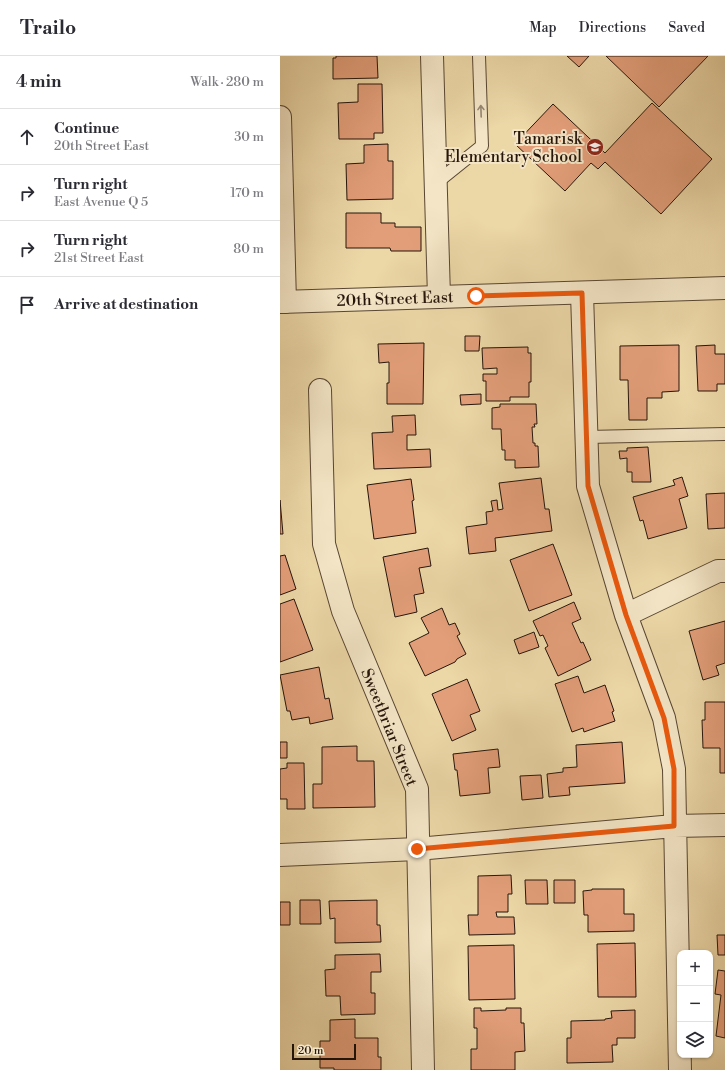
<!DOCTYPE html>
<html lang="en">
<head>
<meta charset="utf-8">
<style>
  body { margin:0; font-family:"Libre Bodoni",serif; background:#f2f2f3; color:#2b2b33 }
  .controls { position:absolute; right:12px; bottom:12px; display:grid; overflow:hidden; border-radius:8px; box-shadow:0 1px 3px #0004 }
  .controls button { width:36px; height:36px; display:grid; place-items:center; padding:0; border:0; border-bottom:1px solid #e1e1e2; background:#fff; color:#2b2b33; font:20px sans-serif }
  .scale { position:absolute; left:12px; bottom:10px; width:64px; box-sizing:border-box; padding-left:4px; border:2px solid #26150b; border-top:0; font-size:11px; line-height:14px; white-space:nowrap; color:#26150b; -webkit-text-stroke:3px #f3e5c6; paint-order:stroke }
  .stop { position:absolute; width:12px; height:12px; margin:-9px; border:3px solid #ea580c; border-radius:50%; background:#fff }
  .stop.end { background:#ea580c; border-color:#fff; box-shadow:0 1px 4px #0008 }
  .list { margin:0; padding:0; list-style:none }
  h2 { display:flex; justify-content:space-between; align-items:center; height:52px; margin:0; padding:0 16px; font-size:17px }
  h2 small { font-size:13px; font-weight:400; color:#7c7c81 }
  .list li { display:grid; grid-template-columns:26px 1fr auto; gap:12px; align-items:center; box-sizing:border-box; height:56px; padding:0 16px; border-top:1px solid #e1e1e2 }
  .list b { display:block; font-size:15px; white-space:nowrap }
  .list p { margin:0; font-size:13px; white-space:nowrap; color:#7c7c81 }
  .list em { font-size:13px; font-style:normal; color:#7c7c81 }
  .icon { flex:none; width:22px; height:22px; fill:none; stroke:currentColor; stroke-width:2; stroke-linecap:round; stroke-linejoin:round }
  .map { position:relative; flex:none; width:445px; height:1014px; overflow:hidden }
  header { display:flex; align-items:center; gap:24px; box-sizing:border-box; height:56px; padding:0 20px; background:#fff; border-bottom:1px solid #e1e1e2 }
  header strong { font-size:19px }
  nav { display:flex; gap:22px; margin-inline-start:auto; font-size:14px }
  main { display:flex }
  aside { flex:1; background:#fff }
  .map>svg:first-child { display:block }
  .building { fill:#e29e79; stroke:#26150b }
  .lines { fill:none; stroke-linecap:round; stroke-linejoin:round }
  .service-casing { stroke:#584632; stroke-width:14 }
  .minor-casing { stroke:#584632; stroke-width:24 }
  .tertiary-casing { stroke:#584632; stroke-width:24 }
  .service { stroke:#f3e5c6; stroke-width:12 }
  .minor { stroke:#f3e5c6; stroke-width:22 }
  .tertiary { stroke:#f3e5c6; stroke-width:22 }
  .oneway { stroke:#978772 }
  .route { stroke:#ea580c; stroke-width:5 }
  .labels { text-anchor:middle; stroke-width:4; stroke-linejoin:round; paint-order:stroke }
  .poi-label { font-size:16px; fill:#26150b; stroke:#f3e5c6; text-anchor:end }
  .street-label { font-size:16px; fill:#26150b; stroke:#f3e5c6 }
</style>
</head>
<body>
<header>
<strong>Trailo</strong>
<nav><a>Map</a><a>Directions</a><a>Saved</a></nav>
</header>
<main>
<aside>
<h2>4 min<small>Walk · 280 m</small></h2>
<ul class="list">
<li><svg class="icon" aria-label="ahead" viewBox="0 0 24 24"><path d="M12 20V5M6 11l6-6 6 6"/></svg><div><b>Continue</b><p>20th Street East</p></div><em>30 m</em></li>
<li><svg class="icon" aria-label="right" viewBox="0 0 24 24"><path d="M7 20v-9h11M14 6l5 5-5 5"/></svg><div><b>Turn right</b><p>East Avenue Q 5</p></div><em>170 m</em></li>
<li><svg class="icon" aria-label="right" viewBox="0 0 24 24"><path d="M7 20v-9h11M14 6l5 5-5 5"/></svg><div><b>Turn right</b><p>21st Street East</p></div><em>80 m</em></li>
<li><svg class="icon" aria-label="arrive" viewBox="0 0 24 24"><path d="M6 21V4h12l-3 4 3 4H6"/></svg><div><b>Arrive at destination</b></div></li>
</ul>
</aside>
<div class="map">
<svg width="445" height="1014" viewBox="0 0 445 1014">
  <rect width="100%" height="100%" fill="#ecd7a7"/>
  <filter id="stains"><feTurbulence type="fractalNoise" baseFrequency=".005" numOctaves="4"/><feColorMatrix values="0 0 0 0 .2 0 0 0 0 .09 0 0 0 0 .02 0 0 0 .5 -.17"/></filter>
  <radialGradient id="worn" r=".72"><stop offset=".6" stop-color="#630" stop-opacity="0"/><stop offset="1" stop-color="#630" stop-opacity=".3"/></radialGradient>
  <path class="building" d="M 56,0 L 97,0 L 98,22 L 53,23 L 53,2 L 56,2 Z
    M 287,0 L 309,0 L 299,11 Z
    M 326,0 L 428,0 L 379,51 Z
    M 78,28 L 102,28 L 103,77 L 94,77 L 94,83 L 59,83 L 58,47 L 78,46 Z
    M 372,47 L 432,103 L 381,158 L 325,106 L 318,113 L 311,107 L 285,135 L 235,88 L 273,48 L 325,97 Z
    M 108,88 L 108,105 L 113,105 L 113,143 L 67,144 L 66,108 L 84,107 L 84,89 Z
    M 66,157 L 101,157 L 101,167 L 115,167 L 115,171 L 141,171 L 141,195 L 111,195 L 110,192 L 66,192 Z
    M 185,280 L 200,280 L 199,295 L 185,295 Z
    M 144,287 L 143,348 L 107,348 L 107,327 L 109,327 L 109,306 L 99,307 L 98,288 Z
    M 399,289 L 399,335 L 382,336 L 382,342 L 367,342 L 367,364 L 349,364 L 348,324 L 340,324 L 340,290 Z
    M 435,289 L 435,298 L 445,298 L 445,328 L 437,328 L 437,335 L 418,335 L 416,290 Z
    M 248,291 L 248,297 L 251,297 L 251,326 L 249,326 L 249,341 L 230,341 L 230,345 L 206,345 L 206,325 L 203,325 L 203,318 L 217,318 L 217,312 L 203,313 L 202,292 Z
    M 201,338 L 201,348 L 181,349 L 180,339 Z
    M 220,348 L 256,348 L 257,368 L 254,368 L 255,371 L 252,371 L 253,387 L 255,387 L 255,390 L 258,390 L 259,411 L 235,412 L 235,404 L 225,404 L 225,394 L 222,394 L 221,373 L 212,373 L 212,352 L 220,351 Z
    M 135,359 L 136,379 L 127,379 L 127,394 L 150,393 L 151,411 L 94,413 L 92,377 L 113,376 L 112,360 Z
    M 368,391 L 371,426 L 352,426 L 352,416 L 347,416 L 347,402 L 340,403 L 339,395 L 347,395 L 347,392 Z
    M 402,421 L 408,440 L 399,443 L 407,472 L 368,483 L 363,464 L 360,465 L 353,441 L 395,429 L 393,424 Z
    M 261,422 L 265,453 L 269,453 L 272,475 L 215,482 L 216,495 L 189,498 L 186,471 L 207,468 L 206,456 L 213,455 L 211,445 L 217,444 L 218,454 L 223,453 L 219,427 Z
    M 131,423 L 134,444 L 132,445 L 136,477 L 94,483 L 87,429 Z
    M 445,437 L 445,472 L 428,473 L 426,438 Z
    M 0,444 L 3,478 L 0,478 Z
    M 273,488 L 292,539 L 249,555 L 230,504 Z
    M 148,492 L 151,510 L 139,512 L 144,537 L 134,539 L 137,556 L 115,561 L 103,501 Z
    M 5,499 L 16,533 L 0,539 L 0,500 Z
    M 14,543 L 33,594 L 0,606 L 0,548 Z
    M 294,546 L 301,563 L 292,567 L 301,587 L 303,586 L 311,604 L 278,620 L 265,592 L 268,590 L 263,579 L 260,580 L 253,565 Z
    M 162,552 L 169,569 L 175,567 L 180,578 L 177,580 L 186,598 L 177,603 L 175,606 L 145,620 L 129,587 L 149,577 L 141,562 Z
    M 445,565 L 445,607 L 436,610 L 439,619 L 423,624 L 409,575 Z
    M 254,576 L 259,591 L 239,598 L 234,584 Z
    M 39,611 L 45,643 L 49,642 L 53,663 L 30,668 L 29,661 L 12,664 L 10,655 L 7,655 L 0,619 Z
    M 298,620 L 304,637 L 325,629 L 334,655 L 332,656 L 335,665 L 304,676 L 303,672 L 292,676 L 275,628 Z
    M 187,623 L 200,655 L 190,659 L 196,674 L 172,685 L 152,638 Z
    M 425,646 L 445,646 L 445,717 L 440,717 L 440,692 L 423,692 L 422,664 L 425,664 Z
    M 0,686 L 7,686 L 7,702 L 0,702 Z
    M 342,686 L 345,727 L 289,731 L 290,739 L 269,741 L 267,718 L 283,716 L 283,712 L 297,711 L 296,689 Z
    M 77,690 L 77,705 L 94,705 L 95,751 L 33,752 L 33,728 L 42,728 L 42,691 Z
    M 218,693 L 220,711 L 208,712 L 210,737 L 180,740 L 177,714 L 175,714 L 173,698 Z
    M 7,707 L 24,707 L 25,753 L 7,753 L 7,743 L 0,743 L 0,713 L 7,712 Z
    M 261,719 L 263,742 L 242,744 L 240,720 Z
    M 231,819 L 232,838 L 228,838 L 228,856 L 216,856 L 217,861 L 234,861 L 235,878 L 189,879 L 188,859 L 198,859 L 198,820 Z
    M 245,824 L 267,824 L 268,848 L 246,848 Z
    M 274,824 L 295,824 L 295,847 L 274,847 Z
    M 312,833 L 344,833 L 344,858 L 354,858 L 354,875 L 308,876 L 308,859 L 304,859 L 303,835 L 312,834 Z
    M 20,844 L 40,844 L 41,868 L 20,868 Z
    M 97,844 L 97,869 L 100,869 L 101,886 L 55,887 L 55,862 L 50,863 L 49,845 Z
    M 0,846 L 10,846 L 10,869 L 0,869 Z
    M 437,879 L 445,879 L 445,899 L 438,899 Z
    M 355,887 L 356,941 L 318,941 L 317,888 Z
    M 234,889 L 235,943 L 189,944 L 188,890 Z
    M 100,898 L 101,916 L 91,916 L 91,937 L 95,937 L 95,958 L 61,959 L 60,940 L 46,940 L 45,914 L 55,913 L 55,899 Z
    M 438,914 L 445,915 L 445,982 L 436,980 L 441,939 L 435,938 Z
    M 194,952 L 201,952 L 201,955 L 226,954 L 226,952 L 241,952 L 241,967 L 244,967 L 245,995 L 235,996 L 235,1014 L 191,1014 L 191,993 L 197,993 L 197,972 L 194,972 Z
    M 355,954 L 355,982 L 337,982 L 337,989 L 332,989 L 333,1006 L 287,1007 L 287,982 L 291,982 L 291,965 L 325,964 L 325,963 L 332,962 L 331,955 Z
    M 75,963 L 75,982 L 98,982 L 98,1001 L 101,1001 L 101,1014 L 54,1014 L 54,1012 L 40,1012 L 40,985 L 50,985 L 50,964 Z"/>
  <g class="lines">
    <defs>
      <path id="service" d="M 156,127 L 202,90 L 199,0
        M 307,381 L 445,378"/>
      <path id="minor" d="M 152,0 L 159,241
        M 0,61 L 5,246
        M 302,237 L 308,430 L 346,559 L 384,662 L 394,713 L 400,1014
        M 40,334 L 44,488 L 63,555 L 137,733 L 143,1014
        M 346,559 L 438,515 L 445,515
        M 0,799 L 137,793 L 394,770 L 445,769"/>
      <path id="tertiary" d="M 0,246 L 445,232"/>
    </defs>
    <use href="#service" class="service-casing"/>
    <use href="#minor" class="minor-casing"/>
    <use href="#tertiary" class="tertiary-casing"/>
    <use href="#service" class="service"/>
    <use href="#minor" class="minor"/>
    <use href="#tertiary" class="tertiary"/>
  </g>
  <defs><path id="oneway-shaft" d="M-6 0H5M1.5-3L5.5 0L1.5 3" fill="none" stroke-width="1.6" stroke-linecap="round" stroke-linejoin="round"/></defs>
  <use class="oneway" href="#oneway-shaft" transform="translate(201 55) rotate(-92)"/>
  <g class="lines">
    <path class="route" d="M 137,793 L 394,770 L 394,713 L 384,662 L 346,559 L 308,430 L 302,237 L 196,240"/>
  </g>
  <defs>
    <symbol id="school-disc" viewBox="-11 -11 22 22"><circle r="9.5" fill="#8f2418" stroke="#f3e5c6"/><path d="M0-5L7-2L0 1L-7-2ZM-4 1L0 2.5L4 1V4Q0 6-4 4Z" fill="#fff"/></symbol>
  </defs>
  <g fill-rule="evenodd">
    <use href="#school-disc" x="305" y="81" width="20" height="20"/>
  </g>
  <g class="labels">
    <g class="poi-label">
      <text x="302" y="88">Tamarisk<tspan x="302" dy="18">Elementary School</tspan></text>
    </g>
    <g class="street-label">
      <text transform="translate(115 242) rotate(-2)" y="6">20th Street East</text>
      <text transform="translate(110 671) rotate(68)" y="6">Sweetbriar Street</text>
    </g>
  </g>
  <rect width="100%" height="100%" filter="url(#stains)"/>
  <rect width="100%" height="100%" fill="url(#worn)"/>
</svg>
<div class="controls">
<button>+</button>
<button>−</button>
<button><svg class="icon" aria-label="layers" viewBox="0 0 24 24"><path d="M12 4l9 5-9 5-9-5zM3 14l9 5 9-5"/></svg></button>
</div>
<div class="scale">20 m</div>
<div class="stop" style="left:196px;top:240px"></div>
<div class="stop end" style="left:137px;top:793px"></div>
</div>
</main>
</body>
</html>
